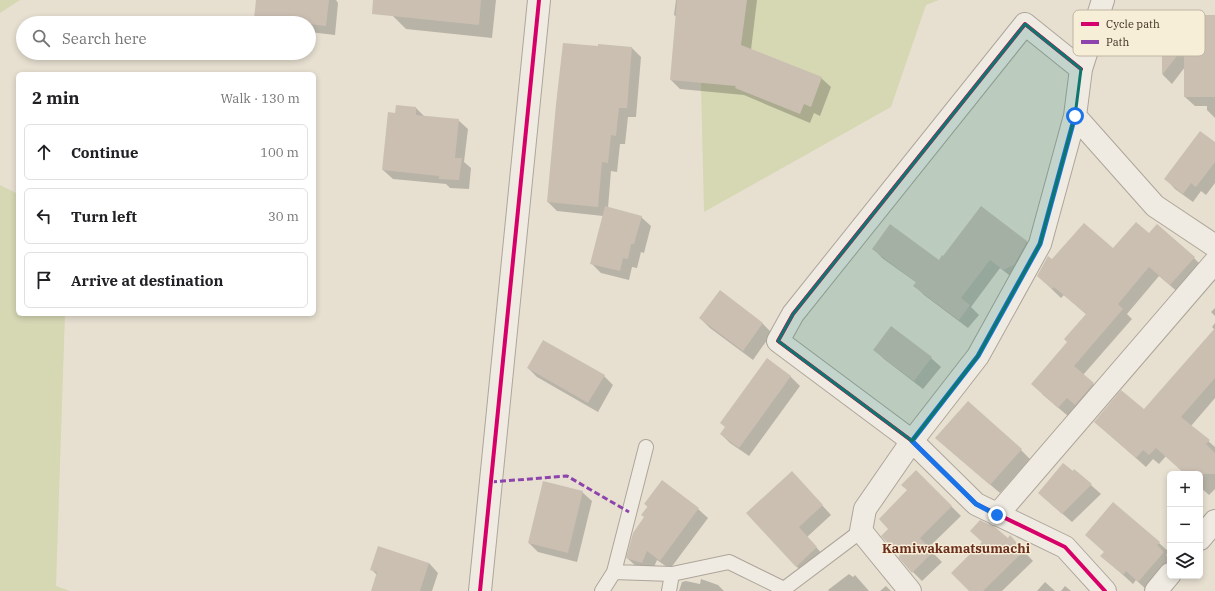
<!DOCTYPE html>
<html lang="en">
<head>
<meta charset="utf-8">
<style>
  body { margin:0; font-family:"IBM Plex Serif",serif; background:#f6f6f6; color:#202124 }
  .controls { position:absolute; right:12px; bottom:12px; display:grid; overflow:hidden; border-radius:6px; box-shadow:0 2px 6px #0003 }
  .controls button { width:36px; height:36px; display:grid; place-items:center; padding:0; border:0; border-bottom:1px solid #e0e0e0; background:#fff; color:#202124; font:20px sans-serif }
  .stop { position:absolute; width:12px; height:12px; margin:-9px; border:3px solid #1a73e8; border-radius:50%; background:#fff }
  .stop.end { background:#1a73e8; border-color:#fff; box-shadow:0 1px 4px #0008 }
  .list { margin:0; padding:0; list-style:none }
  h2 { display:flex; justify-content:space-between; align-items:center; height:52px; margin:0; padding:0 16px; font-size:17px }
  h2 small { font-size:13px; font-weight:400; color:#757577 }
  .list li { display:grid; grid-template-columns:26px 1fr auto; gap:12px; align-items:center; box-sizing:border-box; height:56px; margin:0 8px 8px; padding:0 8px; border:1px solid #e0e0e0; border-radius:6px }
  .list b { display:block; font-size:15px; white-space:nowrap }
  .list em { font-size:13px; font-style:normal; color:#757577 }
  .icon { flex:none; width:22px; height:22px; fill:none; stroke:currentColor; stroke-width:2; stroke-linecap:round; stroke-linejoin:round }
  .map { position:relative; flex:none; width:1215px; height:591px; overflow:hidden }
  .search { position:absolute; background:#fff; box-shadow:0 2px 6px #0003; left:16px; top:16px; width:300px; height:44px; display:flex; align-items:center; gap:10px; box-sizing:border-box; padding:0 14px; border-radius:22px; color:#757577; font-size:15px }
  .panel { position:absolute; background:#fff; box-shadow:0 2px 6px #0003; left:16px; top:72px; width:300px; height:244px; border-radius:6px }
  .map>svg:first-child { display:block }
  .green { fill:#d6d7b3 }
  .shadow { fill:#0003 }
  .building { fill:#cbbfb2 }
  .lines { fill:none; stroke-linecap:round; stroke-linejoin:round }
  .service-casing { stroke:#ada599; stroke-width:16 }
  .minor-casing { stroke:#ada599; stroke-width:24 }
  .tertiary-casing { stroke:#ada599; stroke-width:24 }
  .service { stroke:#efebe3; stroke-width:14 }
  .minor { stroke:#efebe3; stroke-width:22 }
  .tertiary { stroke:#efebe3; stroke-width:22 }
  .quiet { stroke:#8e44ad; stroke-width:3; stroke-dasharray:6 3; stroke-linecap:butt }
  .cycleway-casing { stroke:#f7eed8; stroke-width:6 }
  .cycleway { stroke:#d6006c; stroke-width:4 }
  .route { stroke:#1a73e8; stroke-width:5 }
  .marked { fill:#0f766e; fill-opacity:0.2; stroke:#0f766e; stroke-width:3; stroke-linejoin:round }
  .labels { text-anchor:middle; stroke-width:3; stroke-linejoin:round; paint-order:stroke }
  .quarter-label { font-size:13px; font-weight:bold; fill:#6b2e1e; stroke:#f7eed8 }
  .key { fill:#f7eed8; stroke:#bfb4a1; stroke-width:1 }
  .key-label { font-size:11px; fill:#3d2e20 }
</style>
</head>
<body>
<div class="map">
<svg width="1215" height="591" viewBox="0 0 1215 591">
  <rect width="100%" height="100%" fill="#e7e0d1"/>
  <path class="green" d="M 0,0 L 20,0 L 0,13 Z
    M 699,0 L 939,0 L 926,5 L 891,107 L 704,212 Z
    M 0,185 L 18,194 L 18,314 L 65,314 L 56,586 L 70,591 L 0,591 Z"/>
  <path class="shadow" d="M 257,0 L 336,0 L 338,3 L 335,35 L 309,32 L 309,23 L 260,23 L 255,19 Z
    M 394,0 L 496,0 L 492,38 L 406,29 L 392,15 Z
    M 676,0 L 757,0 L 751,50 L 821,78 L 831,87 L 820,116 L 814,113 L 810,123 L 744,95 L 680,89 L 671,80 L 677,17 L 674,15 Z
    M 1163,16 L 1215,16 L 1215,118 L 1207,110 L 1207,106 L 1195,106 L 1185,97 L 1185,67 L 1172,84 L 1163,75 Z
    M 599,47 L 632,48 L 641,57 L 636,117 L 628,117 L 625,144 L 620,144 L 617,172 L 611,171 L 608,208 L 641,217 L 651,226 L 644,253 L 641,252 L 637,268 L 632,267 L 629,280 L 601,273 L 592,264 L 603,216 L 557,211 L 548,202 Z
    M 416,108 L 425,117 L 458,120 L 468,129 L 464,162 L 471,168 L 469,189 L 450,188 L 446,184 L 393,179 L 383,170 L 396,114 Z
    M 1215,143 L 1215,183 L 1206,195 L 1201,191 L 1193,202 L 1175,189 L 1166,179 Z
    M 981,207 L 1027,242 L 1036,251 L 1013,278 L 1000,268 L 971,307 L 979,315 L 968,328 L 924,295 L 915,286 L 917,283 L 882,258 L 873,248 L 939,261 L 944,257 Z
    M 1149,234 L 1194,258 L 1203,267 L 1180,294 L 1159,276 L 1127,314 L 1132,319 L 1083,375 L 1103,393 L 1068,416 L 1042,394 L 1068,342 L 1087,315 L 1064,295 L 1061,298 L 1038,276 L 1052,261 L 1113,250 Z
    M 720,292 L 763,324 L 772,333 L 753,360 L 710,328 L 700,318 Z
    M 1215,308 L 1215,316 L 1211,312 Z
    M 1215,323 L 1215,330 L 1212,327 Z
    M 1215,330 L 1215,398 L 1191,426 L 1215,447 L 1215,489 L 1209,495 L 1200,487 L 1200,474 L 1185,474 L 1166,456 L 1159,464 L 1153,459 L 1146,467 L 1095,422 L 1144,410 Z
    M 875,350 L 931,358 L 941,367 L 923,389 L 884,359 Z
    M 528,368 L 604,376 L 613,385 L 598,412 L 537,377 Z
    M 790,376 L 800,386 L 749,456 L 730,443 L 721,434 Z
    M 946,447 L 1021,450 L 1030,459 L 1000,493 Z
    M 1074,470 L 1101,494 L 1072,522 L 1049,502 Z
    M 916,471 L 961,516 L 928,548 L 942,562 L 922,581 L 913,572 L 901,556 L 889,529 L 908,491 Z
    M 801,482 L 831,515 L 807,537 L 825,557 L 806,575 L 796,566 Z
    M 582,492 L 592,501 L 577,562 L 538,552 L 529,543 Z
    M 645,504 L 698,509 L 708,518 L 670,569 L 657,560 L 652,572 L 637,567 L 627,558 L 645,517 L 648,507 Z
    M 1008,539 L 1019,546 L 1033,561 L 1002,591 L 971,591 Z
    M 1159,543 L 1169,552 L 1166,555 L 1170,559 L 1170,565 L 1148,591 L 1136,580 L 1133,584 L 1102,556 Z
    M 429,563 L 438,573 L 432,591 L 372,591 L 377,575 L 372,570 Z
    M 849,574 L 853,577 L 855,575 L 869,591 L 829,591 L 828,590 Z
    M 701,579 L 718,585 L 724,591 L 679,591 L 682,582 L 686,581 L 700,584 Z
    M 1045,582 L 1055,591 L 1037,591 Z
    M 886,586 L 891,591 L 880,591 Z
    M 1065,586 L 1071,591 L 1061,591 Z"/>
  <path class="building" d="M 256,0 L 329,0 L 326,26 L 309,24 L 309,23 L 254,19 Z
    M 373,0 L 481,0 L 479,25 L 372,14 Z
    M 677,0 L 747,0 L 741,45 L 822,77 L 811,107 L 804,104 L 800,114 L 735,88 L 736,86 L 670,80 Z
    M 1162,15 L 1215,15 L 1215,97 L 1184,97 L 1184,47 L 1162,75 Z
    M 563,43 L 598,46 L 598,44 L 632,47 L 627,108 L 619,108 L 616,136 L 611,135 L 608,163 L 602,162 L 598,207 L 547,202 L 556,104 Z
    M 396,105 L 416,107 L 416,115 L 459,119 L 455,158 L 462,158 L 459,180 L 439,179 L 439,176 L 382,170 L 388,112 L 395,113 Z
    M 1200,131 L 1215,142 L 1215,162 L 1196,187 L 1191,183 L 1183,194 L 1164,179 Z
    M 605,206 L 642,216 L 634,244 L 631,244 L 628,259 L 623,258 L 620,271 L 590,264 Z
    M 981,206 L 1027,241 L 1014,265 L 1003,270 L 990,260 L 961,298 L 970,305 L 959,320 L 913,286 L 916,282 L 872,249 L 890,224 L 939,260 L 942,255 L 943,256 Z
    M 1136,222 L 1149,233 L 1157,224 L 1195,257 L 1170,285 L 1149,267 L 1118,304 L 1123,309 L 1074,366 L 1094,383 L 1075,405 L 1067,398 L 1058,408 L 1031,384 L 1067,342 L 1064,339 L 1086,314 L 1054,287 L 1052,289 L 1037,276 L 1048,256 L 1052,259 L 1084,223 L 1113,248 Z
    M 720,290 L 763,323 L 743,351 L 699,318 Z
    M 891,326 L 932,357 L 914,381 L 873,350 Z
    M 1215,328 L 1215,378 L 1181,417 L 1210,440 L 1206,444 L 1215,453 L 1215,474 L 1185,474 L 1156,448 L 1149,455 L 1143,450 L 1136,458 L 1094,422 L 1121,390 L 1144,409 Z
    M 543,340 L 605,375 L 588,403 L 527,368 Z
    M 767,358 L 791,376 L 739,448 L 720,434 L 725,427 L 720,423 Z
    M 968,401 L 1022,449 L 990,485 L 935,438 Z
    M 1063,463 L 1073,471 L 1074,469 L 1092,484 L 1062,514 L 1038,493 Z
    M 916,470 L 952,506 L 920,538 L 933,552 L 912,573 L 898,557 L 900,556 L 881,536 L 888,529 L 879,519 L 907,490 L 901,485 Z
    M 792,471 L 823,505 L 799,527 L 817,547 L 796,567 L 746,513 Z
    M 662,480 L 699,508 L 660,561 L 647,551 L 642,563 L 626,558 L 633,533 L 644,517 L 641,515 L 648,506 L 644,504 Z
    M 543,481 L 583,491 L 568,553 L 528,543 Z
    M 1113,502 L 1160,542 L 1157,545 L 1164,552 L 1138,582 L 1126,571 L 1123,575 L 1100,556 L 1104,552 L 1085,535 Z
    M 980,520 L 996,528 L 1008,538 L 1010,535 L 1024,551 L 983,591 L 969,591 L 951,573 L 982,542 L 970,531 Z
    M 378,546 L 429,563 L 420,591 L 371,591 L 377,572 L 370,570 Z"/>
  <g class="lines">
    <defs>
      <path id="service" d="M 614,572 L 672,574
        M 602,591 L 614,572 L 646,447
        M 669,591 L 672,574 L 729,562 L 784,589 L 861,531"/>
      <path id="minor" d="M 1081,69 L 1025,24 L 793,314 L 778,341 L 912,441 L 976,504 L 1065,547 L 1105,591
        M 1075,116 L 1155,206 L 1215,246
        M 997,515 L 1215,262
        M 1200,539 L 1215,521
        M 910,591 L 861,531 L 865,509 L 912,441 L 978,356 L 1040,244 L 1075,116 L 1081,69 L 1103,0
        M 1156,591 L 1170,574"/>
      <path id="tertiary" d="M 480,591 L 539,0"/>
    </defs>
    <use href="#service" class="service-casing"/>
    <use href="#minor" class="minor-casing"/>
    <use href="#tertiary" class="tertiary-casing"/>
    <use href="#service" class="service"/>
    <use href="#minor" class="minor"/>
    <use href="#tertiary" class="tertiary"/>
    <path class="quiet" d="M 491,482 L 567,476 L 629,512"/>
    <defs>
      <path id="cycleway" d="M 1081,69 L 1025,24 L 793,314 L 778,341 L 912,441 L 976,504 L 1065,547 L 1105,591
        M 480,591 L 539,0"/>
    </defs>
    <use href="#cycleway" class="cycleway-casing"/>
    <use href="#cycleway" class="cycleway"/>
  </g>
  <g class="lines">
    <path class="route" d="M 997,515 L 976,504 L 912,441 L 978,356 L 1040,244 L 1075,116"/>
  </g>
  <path class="marked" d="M 1025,24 L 1081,69 L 1075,116 L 1040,244 L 978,356 L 912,441 L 778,341 L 793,314 Z"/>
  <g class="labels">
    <g class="quarter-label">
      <text x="956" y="553">Kamiwakamatsumachi</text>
    </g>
  </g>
  <rect x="1073" y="10" width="132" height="46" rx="6" class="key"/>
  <rect x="1081" y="22" width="18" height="4" fill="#d6006c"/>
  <rect x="1081" y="40" width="18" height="4" fill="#8e44ad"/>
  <g class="key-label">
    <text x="1106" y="28">Cycle path</text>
    <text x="1106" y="46">Path</text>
  </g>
</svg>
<div class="controls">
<button>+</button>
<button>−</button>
<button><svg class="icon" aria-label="layers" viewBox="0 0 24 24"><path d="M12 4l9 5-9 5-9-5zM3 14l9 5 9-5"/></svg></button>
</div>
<div class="stop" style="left:1075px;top:116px"></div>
<div class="stop end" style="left:997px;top:515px"></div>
<div class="search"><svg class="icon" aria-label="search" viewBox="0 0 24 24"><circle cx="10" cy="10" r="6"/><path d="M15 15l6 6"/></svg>Search here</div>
<section class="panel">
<h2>2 min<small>Walk · 130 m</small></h2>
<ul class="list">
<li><svg class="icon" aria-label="ahead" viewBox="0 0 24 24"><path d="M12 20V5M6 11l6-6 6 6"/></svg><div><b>Continue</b></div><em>100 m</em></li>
<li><svg class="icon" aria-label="left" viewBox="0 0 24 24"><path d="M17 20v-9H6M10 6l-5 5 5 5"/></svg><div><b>Turn left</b></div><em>30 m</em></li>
<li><svg class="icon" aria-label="arrive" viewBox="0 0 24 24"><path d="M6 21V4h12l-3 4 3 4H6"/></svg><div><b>Arrive at destination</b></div></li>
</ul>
</section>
</div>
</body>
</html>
